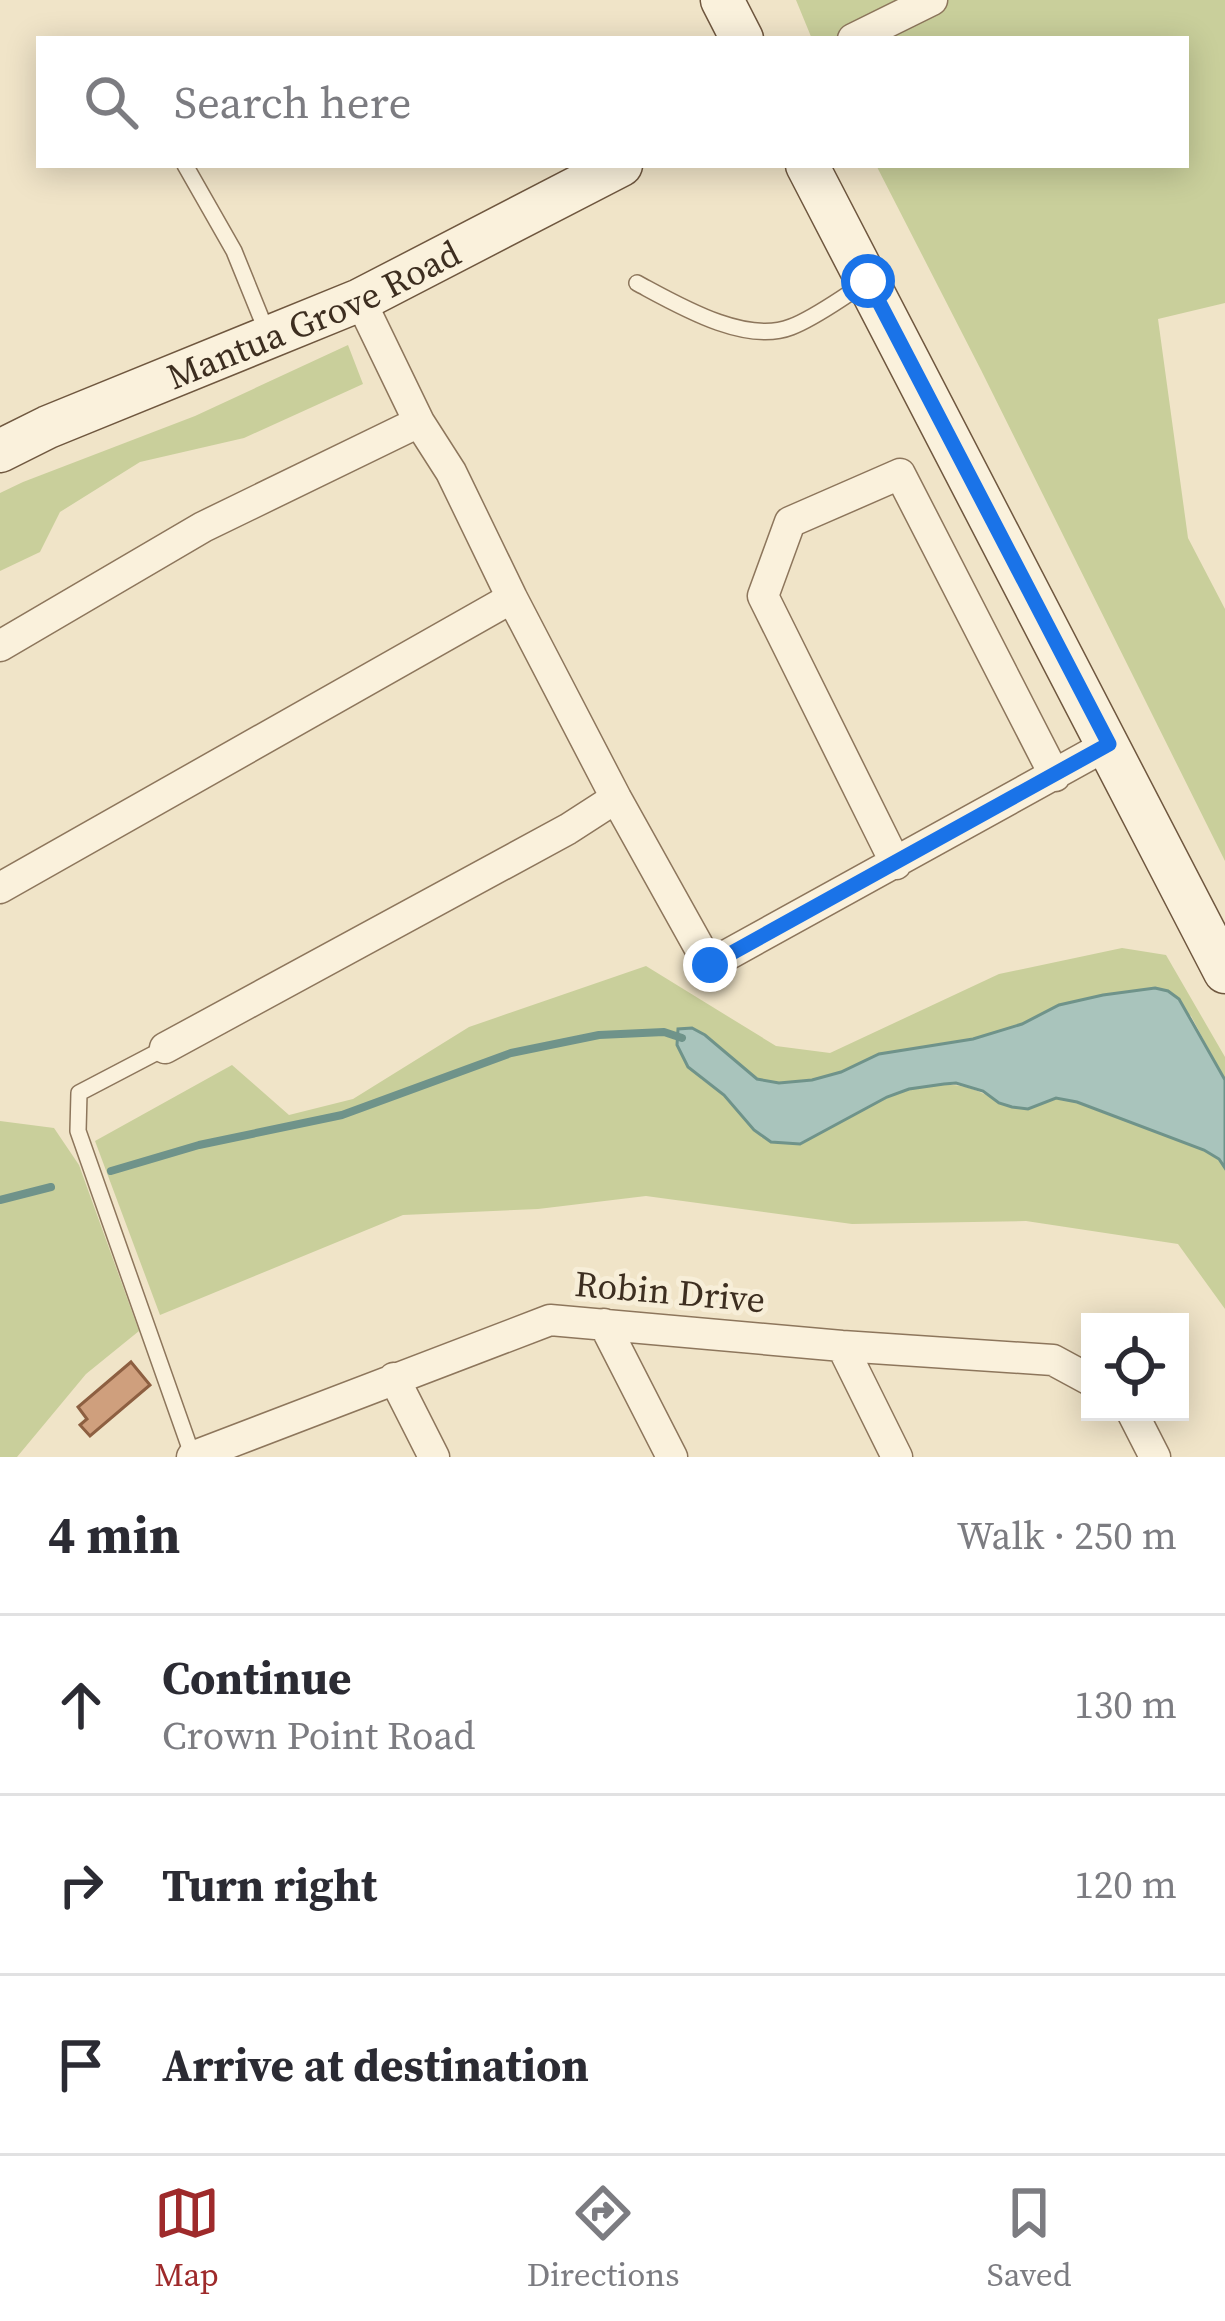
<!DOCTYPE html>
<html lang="en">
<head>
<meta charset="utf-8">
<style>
  body { margin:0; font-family:"Source Serif 4",serif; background:#f7f7f7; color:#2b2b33 }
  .controls { position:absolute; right:36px; bottom:36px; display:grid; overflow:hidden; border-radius:0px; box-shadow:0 6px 30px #0003 }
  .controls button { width:108px; height:108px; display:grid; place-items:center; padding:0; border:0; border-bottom:3px solid #e1e1e2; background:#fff; color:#2b2b33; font:60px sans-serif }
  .stop { position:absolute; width:36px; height:36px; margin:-27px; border:9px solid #1a73e8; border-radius:50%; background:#fff }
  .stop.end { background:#1a73e8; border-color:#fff; box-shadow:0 3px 12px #0008 }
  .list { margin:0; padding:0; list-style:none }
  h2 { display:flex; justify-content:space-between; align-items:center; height:156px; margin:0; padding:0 48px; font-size:51px }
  h2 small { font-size:39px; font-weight:400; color:#7c7c81 }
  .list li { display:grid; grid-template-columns:78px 1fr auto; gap:36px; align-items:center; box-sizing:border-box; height:180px; padding:0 48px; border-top:3px solid #e1e1e2 }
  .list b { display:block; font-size:45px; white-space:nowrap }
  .list p { margin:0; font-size:39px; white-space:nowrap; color:#7c7c81 }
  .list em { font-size:39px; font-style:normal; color:#7c7c81 }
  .icon { flex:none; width:66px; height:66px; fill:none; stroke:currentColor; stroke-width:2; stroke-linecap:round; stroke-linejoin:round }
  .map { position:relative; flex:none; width:1225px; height:1457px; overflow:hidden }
  .search { position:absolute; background:#fff; box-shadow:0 6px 30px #0003; left:36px; right:36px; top:36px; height:132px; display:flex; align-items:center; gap:30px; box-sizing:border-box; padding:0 42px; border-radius:0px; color:#7c7c81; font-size:45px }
  .sheet { height:696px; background:#fff }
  nav { display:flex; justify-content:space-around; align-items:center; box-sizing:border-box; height:168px; border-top:3px solid #e1e1e2; background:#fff; font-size:33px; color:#7c7c81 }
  nav a { display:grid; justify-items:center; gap:6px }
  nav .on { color:#9e2a2b }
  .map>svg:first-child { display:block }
  .green { fill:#c9cf9b }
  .water { fill:#a9c4bc; stroke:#6f938a; stroke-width:3 }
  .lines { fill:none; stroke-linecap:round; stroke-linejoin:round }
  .stream { stroke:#6f938a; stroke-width:8 }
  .building { fill:#cf9f7d; stroke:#8d5f41; stroke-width:3 }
  .lane-casing { stroke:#8d765c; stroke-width:18 }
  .street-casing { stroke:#8d765c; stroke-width:33 }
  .secondary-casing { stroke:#6f573f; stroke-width:45 }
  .lane { stroke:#faf1dc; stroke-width:15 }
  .street { stroke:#faf1dc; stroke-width:30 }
  .secondary { stroke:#faf1dc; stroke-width:42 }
  .route { stroke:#1a73e8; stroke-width:15 }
  .labels { text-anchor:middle; stroke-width:10; stroke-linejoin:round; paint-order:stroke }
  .street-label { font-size:36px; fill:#3d2e20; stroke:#f7eed8 }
</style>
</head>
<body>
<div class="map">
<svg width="1225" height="1457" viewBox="0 0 1225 1457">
  <rect width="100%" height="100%" fill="#f0e4c8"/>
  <path class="green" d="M 796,0 L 1225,0 L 1225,303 L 1158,319 L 1188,538 L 1225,609 L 1225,861 L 981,370 L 876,165 L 1186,165 L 1186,39 L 812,39 Z
    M 348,345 L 363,384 L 244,438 L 140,462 L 60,512 L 40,552 L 0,571 L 0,493 L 23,482 L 195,416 Z
    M 1122,948 L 1166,955 L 1225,1057 L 1225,1080 L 1191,1016 L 1131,990 L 1059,1005 L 1022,1024 L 973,1039 L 879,1054 L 842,1072 L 812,1080 L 779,1083 L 757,1079 L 706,1035 L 701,1079 L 724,1095 L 762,1138 C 777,1137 794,1140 809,1137 C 822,1135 838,1123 850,1116 C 899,1090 949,1067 999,1103 L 1063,1097 L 1204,1150 L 1219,1159 L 1225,1168 L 1225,1309 L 1178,1244 L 1026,1221 L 852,1224 L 646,1196 L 538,1209 L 403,1215 L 160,1315 L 95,1141 L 232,1065 L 289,1115 L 353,1099 L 469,1027 L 646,966 L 776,1046 L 830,1053 L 999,974 Z
    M 0,1121 L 54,1128 L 79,1165 L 139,1331 L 86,1374 L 17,1457 L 0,1457 Z"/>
  <path class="water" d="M 1155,988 L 1168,991 L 1179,999 L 1225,1080 L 1225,1168 L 1219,1159 L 1204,1150 L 1077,1102 L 1056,1098 L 1028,1109 L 1012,1107 L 999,1103 L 983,1091 L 956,1083 L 944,1084 L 909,1089 L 887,1097 L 800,1144 L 771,1142 L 754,1130 L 724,1095 L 688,1067 L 677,1045 L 678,1029 L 692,1028 L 705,1035 L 757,1079 L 779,1083 L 812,1080 L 841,1072 L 879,1054 L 973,1039 L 1022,1024 L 1059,1005 L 1103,995 Z"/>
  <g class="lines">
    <path class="stream" d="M 111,1171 L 199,1145 L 342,1115 L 511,1053 L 599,1035 L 664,1032 L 682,1038
      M 0,1200 L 51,1187"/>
  </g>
  <path class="building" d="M 131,1362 L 150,1385 L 90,1436 L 80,1425 L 87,1419 L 78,1407 Z"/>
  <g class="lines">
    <defs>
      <path id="lane" d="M 185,165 L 234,251 L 268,335
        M 637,283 C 678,305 745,345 791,327 C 817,317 842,297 866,283
        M 165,1048 L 79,1093 L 78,1131 L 193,1457"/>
      <path id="street" d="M 853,39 L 932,0
        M 360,300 L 419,422 L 451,472 L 512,598 L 616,798 L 709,965 L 1109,744
        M 0,646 L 203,527 L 419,422
        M 896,864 L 763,596 L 790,522 L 900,474 L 1055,776
        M 0,888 L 512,598
        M 165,1048 L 568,829 L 616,798
        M 604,1324 L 672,1457
        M 842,1346 L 897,1457
        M 394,1378 L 434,1457
        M 1132,1412 L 1155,1457
        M 192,1457 L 550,1320 L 842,1346 L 1053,1360 L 1090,1380"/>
      <g id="secondary">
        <path d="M 722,0 L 742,39"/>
        <path d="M 807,165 L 1225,972"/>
        <path id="s1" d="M 0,451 L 48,427 L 360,300 L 621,165"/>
      </g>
    </defs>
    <use href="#lane" class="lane-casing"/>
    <use href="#street" class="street-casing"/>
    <use href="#secondary" class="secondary-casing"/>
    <use href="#lane" class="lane"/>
    <use href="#street" class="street"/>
    <use href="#secondary" class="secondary"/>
  </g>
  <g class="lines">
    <path class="route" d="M 710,965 L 1109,744 L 868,281"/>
  </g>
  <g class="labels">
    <g class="street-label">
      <text dy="13" stroke="none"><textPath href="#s1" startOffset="342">Mantua Grove Road</textPath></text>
      <text transform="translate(670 1291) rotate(5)" y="13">Robin Drive</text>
    </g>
  </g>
</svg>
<div class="controls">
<button><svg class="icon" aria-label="locate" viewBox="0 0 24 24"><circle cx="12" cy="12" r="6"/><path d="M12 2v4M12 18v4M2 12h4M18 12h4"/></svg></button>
</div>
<div class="stop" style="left:868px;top:281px"></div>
<div class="stop end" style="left:710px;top:965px"></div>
<div class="search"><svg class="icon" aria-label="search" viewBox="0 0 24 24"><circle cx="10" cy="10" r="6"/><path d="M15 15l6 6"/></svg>Search here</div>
</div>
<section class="sheet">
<h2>4 min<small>Walk · 250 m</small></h2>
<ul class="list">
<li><svg class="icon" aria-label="ahead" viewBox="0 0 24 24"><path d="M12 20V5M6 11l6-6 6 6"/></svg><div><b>Continue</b><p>Crown Point Road</p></div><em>130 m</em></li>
<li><svg class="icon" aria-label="right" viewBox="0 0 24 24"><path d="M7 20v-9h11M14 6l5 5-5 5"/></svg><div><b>Turn right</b></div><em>120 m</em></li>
<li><svg class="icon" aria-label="arrive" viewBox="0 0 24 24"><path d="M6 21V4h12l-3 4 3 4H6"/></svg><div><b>Arrive at destination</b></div></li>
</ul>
</section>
<nav>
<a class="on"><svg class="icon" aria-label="map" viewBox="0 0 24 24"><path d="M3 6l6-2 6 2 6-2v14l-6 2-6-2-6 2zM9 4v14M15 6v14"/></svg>Map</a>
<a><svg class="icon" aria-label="directions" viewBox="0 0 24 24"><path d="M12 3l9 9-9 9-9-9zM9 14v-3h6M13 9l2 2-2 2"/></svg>Directions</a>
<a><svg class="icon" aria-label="saved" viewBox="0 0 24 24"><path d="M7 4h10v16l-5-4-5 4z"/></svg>Saved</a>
</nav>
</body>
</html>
